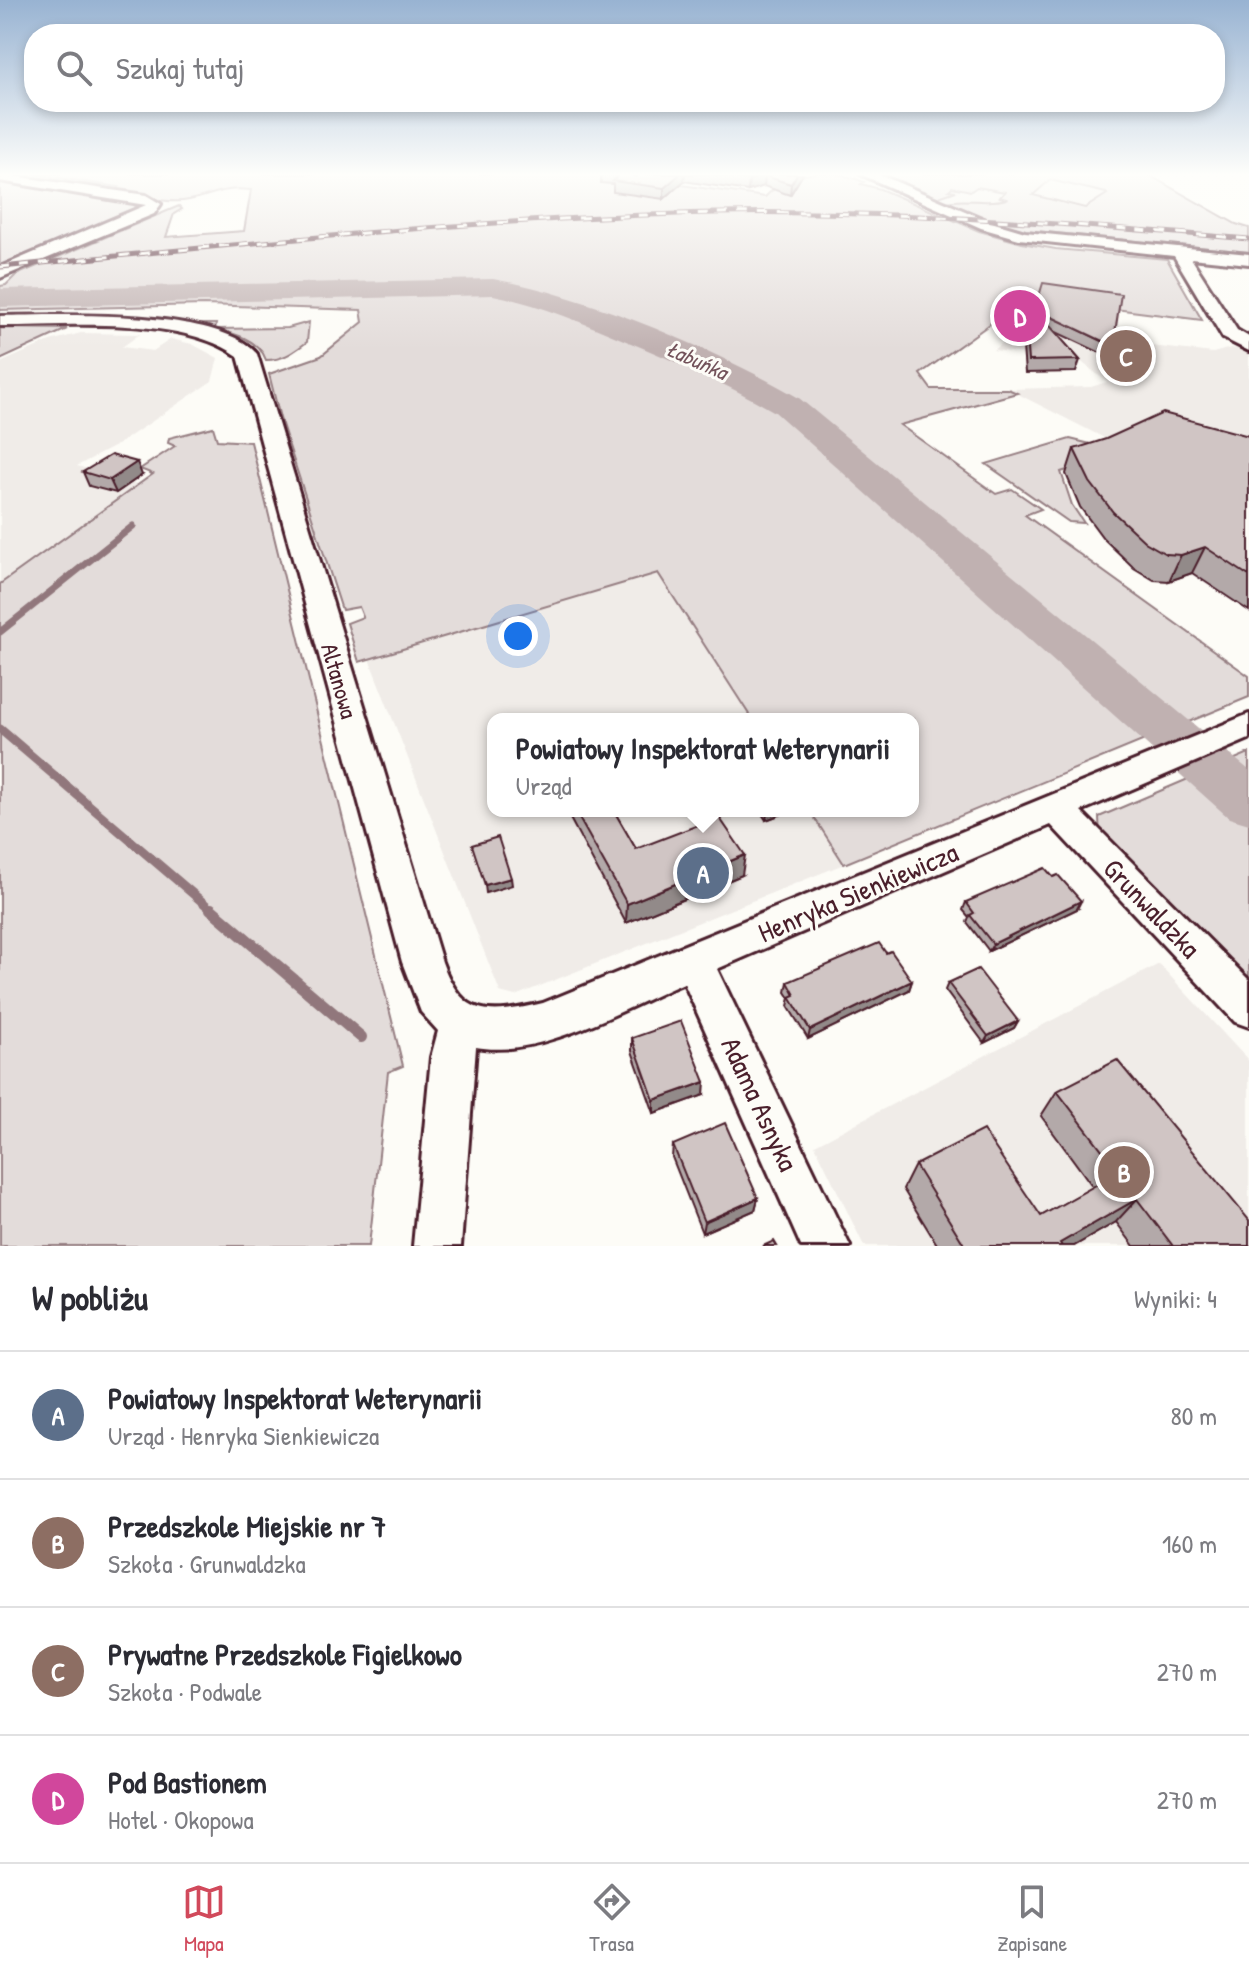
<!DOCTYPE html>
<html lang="pl">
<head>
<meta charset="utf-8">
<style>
  body { margin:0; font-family:"Patrick Hand",sans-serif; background:#f7f7f7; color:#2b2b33 }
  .you { position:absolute; left:518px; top:636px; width:28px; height:28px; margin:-20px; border:6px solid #fff; border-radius:50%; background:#1a73e8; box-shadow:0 0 0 12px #1a73e833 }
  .badge { display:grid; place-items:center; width:52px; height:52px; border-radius:50%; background:#d1495b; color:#fff; font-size:26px; font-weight:700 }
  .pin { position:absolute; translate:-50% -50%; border:4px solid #fff; box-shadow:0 2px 8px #0006 }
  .popup { position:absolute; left:487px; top:713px; width:432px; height:104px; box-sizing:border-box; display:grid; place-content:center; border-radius:16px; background:#fff; filter:drop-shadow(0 2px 6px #0005); font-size:26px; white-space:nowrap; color:#7c7c81 }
  .popup b { font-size:30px; color:#2b2b33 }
  .popup::after { content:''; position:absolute; left:50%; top:100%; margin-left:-16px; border:16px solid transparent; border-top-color:#fff }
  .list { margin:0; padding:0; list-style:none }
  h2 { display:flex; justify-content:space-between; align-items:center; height:104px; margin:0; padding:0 32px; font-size:34px }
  h2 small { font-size:26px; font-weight:400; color:#7c7c81 }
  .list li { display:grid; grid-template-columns:52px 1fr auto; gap:24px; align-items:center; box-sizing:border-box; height:128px; padding:0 32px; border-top:2px solid #e1e1e2 }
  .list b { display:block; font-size:30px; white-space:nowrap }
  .list p { margin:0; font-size:26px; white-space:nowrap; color:#7c7c81 }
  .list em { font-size:26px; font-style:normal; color:#7c7c81 }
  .icon { flex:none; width:44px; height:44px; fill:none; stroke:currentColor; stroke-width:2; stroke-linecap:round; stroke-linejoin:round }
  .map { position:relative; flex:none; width:1249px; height:1246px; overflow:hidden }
  .search { position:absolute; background:#fff; box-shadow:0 4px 12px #0003; left:24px; right:24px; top:24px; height:88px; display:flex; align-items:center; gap:20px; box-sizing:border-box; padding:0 28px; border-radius:32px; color:#7c7c81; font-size:30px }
  .sheet { height:616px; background:#fff }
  nav { display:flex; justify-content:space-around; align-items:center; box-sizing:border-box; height:112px; border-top:2px solid #e1e1e2; background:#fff; font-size:22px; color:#7c7c81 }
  nav a { display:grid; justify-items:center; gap:4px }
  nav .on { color:#d1495b }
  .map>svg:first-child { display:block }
  .built { fill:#f0ece8 }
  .green { fill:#e3dcda; stroke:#967e82; stroke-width:2; fill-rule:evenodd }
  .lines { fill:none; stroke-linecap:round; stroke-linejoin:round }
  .stream-far2 { stroke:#91777b; stroke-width:7 }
  .stream-far1 { stroke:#91777b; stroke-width:9 }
  .stream { stroke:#91777b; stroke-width:12 }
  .river { fill:#c0b1b1; fill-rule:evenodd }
  .minor-casing { stroke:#4a1f2b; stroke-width:6 }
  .minor { fill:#fdfcf7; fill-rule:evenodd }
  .rail-casing { stroke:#4a1f2b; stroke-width:5 }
  .rail { stroke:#fdfcf7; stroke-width:3; stroke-dasharray:10; stroke-linecap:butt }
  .wall { fill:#b3a9a9; stroke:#4a1f2b; stroke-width:2 }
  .shaded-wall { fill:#928a89; stroke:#4a1f2b; stroke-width:2 }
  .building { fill:#d0c5c4; stroke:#4a1f2b; stroke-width:2 }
  .labels { text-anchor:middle; stroke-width:6; stroke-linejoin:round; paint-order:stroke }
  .far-water-label { font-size:22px; font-style:italic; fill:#73525a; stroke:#fdfcf7 }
  .street-label { font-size:24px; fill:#4a1f2b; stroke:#fdfcf7 }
  .near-street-label { font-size:28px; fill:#4a1f2b; stroke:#fdfcf7 }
</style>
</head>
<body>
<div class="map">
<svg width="1249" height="1246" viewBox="0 0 1249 1246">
  <rect width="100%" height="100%" fill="#fdfcf7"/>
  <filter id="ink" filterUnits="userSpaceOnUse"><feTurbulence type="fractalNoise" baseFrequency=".0125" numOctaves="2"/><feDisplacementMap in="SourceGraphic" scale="16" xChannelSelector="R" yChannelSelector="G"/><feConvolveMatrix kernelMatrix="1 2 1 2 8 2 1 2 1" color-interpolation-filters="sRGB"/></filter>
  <g filter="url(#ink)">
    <path class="built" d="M 888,174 L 962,174 L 1021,189 L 992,210 L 960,208 L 884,176 Z
      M 1050,180 L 1108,193 L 1085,208 L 1033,194 Z
      M 1018,331 L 1213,353 L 1231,348 L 1249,351 L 1249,534 L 1128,450 L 1008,389 L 1091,387 L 1107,382 L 1079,360 L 993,350 Z
      M 81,333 L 140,334 L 122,347 L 153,351 L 171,339 L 192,344 L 218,358 L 212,381 L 117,445 L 77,466 L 106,474 L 116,493 L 131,483 L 139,484 L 0,584 L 0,363 L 50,341 Z
      M 658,572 L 752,719 L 493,719 L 493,811 L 810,811 L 844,864 L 515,996 L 500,992 L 369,659 Z
      M 1159,964 L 1249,1061 L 1249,1246 L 864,1246 L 815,1145 Z"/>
    <path class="green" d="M 33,174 L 605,174 L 765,197 C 791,170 829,167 864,182 L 861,184 L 880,189 L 979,231 L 1022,243 L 1056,249 L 1167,259 L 1202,320 L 1020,297 L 997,319 L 920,374 L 931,389 L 1008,389 L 1017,393 L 900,425 L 996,494 L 1012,489 L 1041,509 L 1025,515 L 1249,676 L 1249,697 L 844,864 L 810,811 L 913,811 L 913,719 L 752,719 L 658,573 L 359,662 L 347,623 L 363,617 L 359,607 L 342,610 L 280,418 L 269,374 L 321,356 L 363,322 L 361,310 L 204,305 L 0,310 L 0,286 L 6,285 L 16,275 L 179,206 L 182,209 L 174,214 L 166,237 L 244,231 L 251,190 C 220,187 215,195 189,200 C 166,205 136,194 113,191 L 119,187 Z
      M 888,174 L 1147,174 L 1236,224 L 1249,228 L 1249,252 L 1025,230 L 993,222 L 945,202 C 966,197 987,205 1006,199 L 1000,197 L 1005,192 L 977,187 L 971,191 L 952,187 L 949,190 L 956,191 L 936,198 L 884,176 ZM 1050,180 L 1106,193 L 1107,194 L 1085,208 L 1033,195 Z
      M 0,181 L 134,202 L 141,207 L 0,267 Z
      M 309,322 L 307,342 C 293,352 284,360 266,360 C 257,334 220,331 196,324 L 216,324 L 215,329 L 288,328 Z
      M 0,328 L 67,329 L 0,360 Z
      M 213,427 L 217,440 L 251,442 L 403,1066 L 388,1072 L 369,1246 L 0,1246 L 0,584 L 153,474 L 140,469 L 175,446 L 168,443 L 169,438 Z
      M 1070,439 L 1123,452 L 1061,472 L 1072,505 L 1084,523 L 1069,522 L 986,464 Z
      M 1249,753 L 1249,988 L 1100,838 L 1099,817 Z"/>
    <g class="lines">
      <path class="stream-far2" d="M 0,632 L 133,526"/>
      <path class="stream-far1" d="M 0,729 L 213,911"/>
      <path class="stream" d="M 211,909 L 361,1037"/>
      <path class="river" d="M 493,279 C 589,296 714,349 799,398 L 1249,770 L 1249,824 L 1229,818 L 775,412 C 727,384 677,362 626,341 C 583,323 539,304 493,295 L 0,307 L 0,289 Z"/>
      <defs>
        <path id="minor" d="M 0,174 L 146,195 L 161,204 L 154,214 L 0,278 L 0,267 L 146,205 L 0,181 Z
          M 860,174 L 878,174 L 991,222 L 1025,232 L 1249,254 L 1249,264 L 1191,258 L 1237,330 L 1249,337 L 1249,351 L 1223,338 L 1174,256 L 1019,239 L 981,228 Z
          M 0,316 C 57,315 220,308 257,354 L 442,962 C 463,1019 489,1015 543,1003 L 1249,714 L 1249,739 L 1081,811 L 1249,980 L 1249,1027 L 1235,1022 L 1051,825 L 717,969 L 850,1246 L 801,1246 L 684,983 C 625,1008 539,1059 476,1047 L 461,1246 L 413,1246 L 431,1057 L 438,1031 L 421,1012 L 402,962 L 238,356 C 181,315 68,326 0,326 Z"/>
      </defs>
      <use href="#minor" class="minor-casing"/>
      <use href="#minor" class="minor"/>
      <defs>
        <path id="rail" d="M 0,267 C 238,245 476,218 715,213 C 894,210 1071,224 1249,239"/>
      </defs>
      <use href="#rail" class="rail-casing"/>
      <use href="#rail" class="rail"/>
    </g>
    <path class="wall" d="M 601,174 L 631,174 L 635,177 L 639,174 L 803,174 L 790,195 L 764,186 L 748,191 L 684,181 L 664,199 L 613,192 L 613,184 L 601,183 Z
      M 1023,296 L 1035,309 L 1113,346 L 1109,357 L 1054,331 L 1080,360 L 1076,372 L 1025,373 L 1020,307 Z
      M 1249,436 L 1249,611 L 1192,573 L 1169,581 L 1154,580 L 1134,568 L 1103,538 L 1080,507 L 1066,474 L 1074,449 Z
      M 83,472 L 142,475 L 116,493 L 89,486 Z
      M 566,811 L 614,811 L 636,849 L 742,875 L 626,923 Z
      M 760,811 L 790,811 L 766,820 Z
      M 966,902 L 1077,909 L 989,951 L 967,922 L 969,917 L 963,910 Z
      M 886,953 L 912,981 L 909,990 L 808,1039 L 788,1006 L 790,998 L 786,992 L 788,982 Z
      M 948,983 L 1018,1021 L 1014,1028 L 984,1043 L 945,990 Z
      M 632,1038 L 704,1095 L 654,1113 L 632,1051 Z
      M 1057,1091 L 1249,1246 L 1134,1246 L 1116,1222 L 1074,1246 L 938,1246 L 903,1189 L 915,1165 L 1041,1216 L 1093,1187 L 1041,1116 Z
      M 673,1145 L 758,1198 L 755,1210 L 702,1233 L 672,1157 Z"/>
    <path class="shaded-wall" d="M 680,174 L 685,174 L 684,181 L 664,199 L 664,188 Z
      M 797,174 L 803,174 L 790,195 L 791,184 Z
      M 765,176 L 764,186 L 748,191 L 749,180 Z
      M 137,462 L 142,475 L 116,493 L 110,480 Z
      M 1205,547 L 1192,573 L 1169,581 L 1181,555 Z
      M 772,811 L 790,811 L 766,820 L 767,813 Z
      M 745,855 L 742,875 L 626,923 L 627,904 Z
      M 511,878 L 512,885 L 486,893 L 485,885 Z
      M 1081,901 L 1077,909 L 989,951 L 993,944 Z
      M 912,981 L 909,990 L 808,1039 L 810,1030 Z
      M 1018,1021 L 1014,1028 L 984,1043 L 988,1036 Z
      M 705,1082 L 704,1095 L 654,1113 L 654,1100 Z
      M 758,1198 L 755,1210 L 702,1233 L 704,1222 Z
      M 1137,1199 L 1116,1222 L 1074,1246 L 1058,1246 L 1060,1243 Z"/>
    <path class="building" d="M 620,174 L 631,174 L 635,177 L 639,174 L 680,174 L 664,188 L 613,181 Z
      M 711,174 L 797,174 L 791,184 L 765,176 L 749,180 Z
      M 1043,283 L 1121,294 L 1113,346 L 1035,309 L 1080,360 L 1028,361 L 1023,296 L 1035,309 Z
      M 1163,413 L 1249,436 L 1249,576 L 1205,547 L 1181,555 L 1166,554 L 1145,542 L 1113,512 L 1090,482 L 1074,449 L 1106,439 Z
      M 111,455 L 137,462 L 110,480 L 83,472 Z
      M 575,811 L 614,811 L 636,849 L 719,817 L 745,855 L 627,904 Z
      M 498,837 L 511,878 L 485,885 L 472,845 Z
      M 1045,868 L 1053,877 L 1058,875 L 1081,901 L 993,944 L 970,915 L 974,913 L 966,902 Z
      M 879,943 L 886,953 L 891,951 L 912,981 L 810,1030 L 790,997 L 795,995 L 788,982 Z
      M 978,969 L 1018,1021 L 988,1036 L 948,983 Z
      M 681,1021 L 705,1082 L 654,1100 L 632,1038 Z
      M 1117,1060 L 1249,1220 L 1249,1246 L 1173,1246 L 1137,1199 L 1060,1243 L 1062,1246 L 965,1246 L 915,1165 L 983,1130 L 1041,1216 L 1119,1172 L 1057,1091 Z
      M 725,1123 L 758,1198 L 704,1222 L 673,1145 Z
      M 774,1241 L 777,1246 L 763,1246 Z"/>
  </g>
  <linearGradient id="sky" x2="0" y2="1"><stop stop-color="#98b3d2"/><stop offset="0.5" stop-color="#fefefb"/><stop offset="1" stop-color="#fefefb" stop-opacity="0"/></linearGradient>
  <rect width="1249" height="349" fill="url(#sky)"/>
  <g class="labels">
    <g class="far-water-label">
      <text transform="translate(697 360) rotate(24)" y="8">Łabuńka</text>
    </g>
    <g class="street-label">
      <text transform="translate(339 681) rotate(74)" y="8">Altanowa</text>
    </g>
    <g class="near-street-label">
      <text transform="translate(858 892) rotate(-23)" y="10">Henryka Sienkiewicza</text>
      <text transform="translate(1152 908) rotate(46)" y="10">Grunwaldzka</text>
      <text transform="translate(760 1104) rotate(65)" y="10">Adama Asnyka</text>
    </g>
  </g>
</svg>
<div class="you"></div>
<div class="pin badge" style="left:703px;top:873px;background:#5c6f8a">A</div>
<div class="popup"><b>Powiatowy Inspektorat Weterynarii</b>Urząd</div>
<div class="pin badge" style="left:1124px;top:1172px;background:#8d6e63">B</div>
<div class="pin badge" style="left:1126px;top:356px;background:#8d6e63">C</div>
<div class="pin badge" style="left:1020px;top:316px;background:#d1479c">D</div>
<div class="search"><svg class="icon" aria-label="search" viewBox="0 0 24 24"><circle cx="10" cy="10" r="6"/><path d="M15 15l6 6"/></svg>Szukaj tutaj</div>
</div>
<section class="sheet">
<h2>W pobliżu<small>Wyniki: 4</small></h2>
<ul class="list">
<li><span class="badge" style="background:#5c6f8a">A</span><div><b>Powiatowy Inspektorat Weterynarii</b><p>Urząd · Henryka Sienkiewicza</p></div><em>80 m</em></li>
<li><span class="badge" style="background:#8d6e63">B</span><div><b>Przedszkole Miejskie nr 7</b><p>Szkoła · Grunwaldzka</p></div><em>160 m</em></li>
<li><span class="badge" style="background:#8d6e63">C</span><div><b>Prywatne Przedszkole Figielkowo</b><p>Szkoła · Podwale</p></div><em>270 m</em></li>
<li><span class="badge" style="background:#d1479c">D</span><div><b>Pod Bastionem</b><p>Hotel · Okopowa</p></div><em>270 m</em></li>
</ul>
</section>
<nav>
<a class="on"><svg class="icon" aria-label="map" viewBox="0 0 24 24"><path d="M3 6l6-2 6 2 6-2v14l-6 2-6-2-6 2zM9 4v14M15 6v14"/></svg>Mapa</a>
<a><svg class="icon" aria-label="directions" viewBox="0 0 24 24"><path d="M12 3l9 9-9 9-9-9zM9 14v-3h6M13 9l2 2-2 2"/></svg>Trasa</a>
<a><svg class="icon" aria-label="saved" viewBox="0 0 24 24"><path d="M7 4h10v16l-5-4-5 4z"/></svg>Zapisane</a>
</nav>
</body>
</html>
